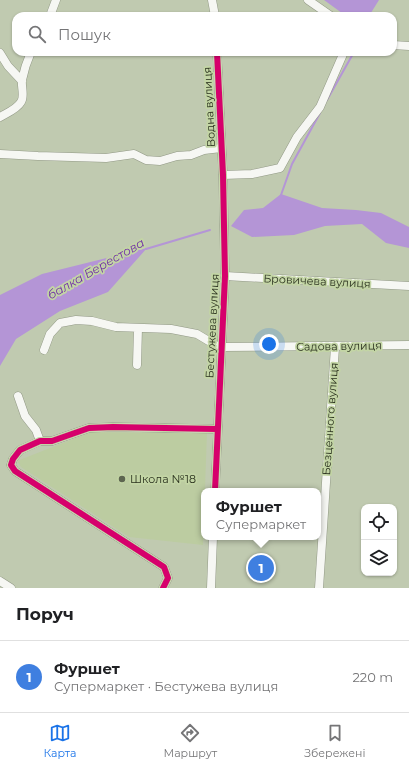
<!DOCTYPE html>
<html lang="uk">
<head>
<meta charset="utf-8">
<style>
  body { margin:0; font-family:Montserrat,sans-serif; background:#f2f2f2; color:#202124 }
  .controls { position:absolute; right:12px; bottom:12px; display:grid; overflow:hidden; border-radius:8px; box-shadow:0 1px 3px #0004 }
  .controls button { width:36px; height:36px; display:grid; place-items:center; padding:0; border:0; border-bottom:1px solid #e0e0e0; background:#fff; color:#202124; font:20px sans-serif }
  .you { position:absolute; left:269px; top:344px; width:14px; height:14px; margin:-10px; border:3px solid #fff; border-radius:50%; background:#1a73e8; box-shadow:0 0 0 6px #1a73e833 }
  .badge { display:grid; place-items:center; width:26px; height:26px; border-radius:50%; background:#1a73e8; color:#fff; font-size:13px; font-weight:700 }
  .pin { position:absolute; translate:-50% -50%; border:2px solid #fff; box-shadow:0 1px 4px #0006 }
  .popup { position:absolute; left:201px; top:488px; width:120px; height:52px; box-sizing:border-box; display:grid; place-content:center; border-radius:8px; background:#fff; filter:drop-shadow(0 1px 3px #0005); font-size:13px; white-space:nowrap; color:#757577 }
  .popup b { font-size:15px; color:#202124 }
  .popup::after { content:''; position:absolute; left:50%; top:100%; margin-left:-8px; border:8px solid transparent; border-top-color:#fff }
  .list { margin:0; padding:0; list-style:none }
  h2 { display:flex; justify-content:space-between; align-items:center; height:52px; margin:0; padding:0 16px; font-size:17px }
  h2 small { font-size:13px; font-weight:400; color:#757577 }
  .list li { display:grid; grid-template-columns:26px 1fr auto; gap:12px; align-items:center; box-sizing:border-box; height:72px; padding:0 16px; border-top:1px solid #e0e0e0 }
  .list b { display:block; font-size:15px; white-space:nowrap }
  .list p { margin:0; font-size:13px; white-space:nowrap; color:#757577 }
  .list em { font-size:13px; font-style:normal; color:#757577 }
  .icon { flex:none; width:22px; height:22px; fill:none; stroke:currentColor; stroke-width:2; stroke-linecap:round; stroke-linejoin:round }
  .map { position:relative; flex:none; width:409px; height:588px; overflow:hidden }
  .search { position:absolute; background:#fff; box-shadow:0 1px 3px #0004; left:12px; right:12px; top:12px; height:44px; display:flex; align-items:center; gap:10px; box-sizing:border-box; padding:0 14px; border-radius:12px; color:#757577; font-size:15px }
  .sheet { height:124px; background:#fff }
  nav { display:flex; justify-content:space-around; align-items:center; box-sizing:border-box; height:56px; border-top:1px solid #e0e0e0; background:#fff; font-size:11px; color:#757577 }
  nav a { display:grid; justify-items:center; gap:2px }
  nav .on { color:#1a73e8 }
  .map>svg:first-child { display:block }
  .built { fill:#bccca1 }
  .water { fill:#b495d6 }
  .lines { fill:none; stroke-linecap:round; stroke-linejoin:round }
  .stream { stroke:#b495d6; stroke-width:2 }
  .minor-casing { stroke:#919885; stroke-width:9 }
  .minor { stroke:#f6f7f3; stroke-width:8 }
  .cycleway-casing { stroke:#c3d5a5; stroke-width:8 }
  .cycleway { stroke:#d6006c; stroke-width:6 }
  .poi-dot { fill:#5d6550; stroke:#c3d5a5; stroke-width:1.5 }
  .labels { text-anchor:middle; stroke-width:3.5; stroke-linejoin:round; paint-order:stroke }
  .street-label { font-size:11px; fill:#282f1c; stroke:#c3d5a5 }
  .poi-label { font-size:11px; fill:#282f1c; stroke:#c3d5a5; text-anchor:start }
  .water-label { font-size:12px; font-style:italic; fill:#6f2ca7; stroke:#c3d5a5 }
</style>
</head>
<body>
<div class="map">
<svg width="409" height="588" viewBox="0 0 409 588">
  <rect width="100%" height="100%" fill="#c0cab0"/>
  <path class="built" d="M 91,432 L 207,433 L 203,545 L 129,537 L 21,467 L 17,461 Z"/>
  <path class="water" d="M 324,0 L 379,0 L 369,16 L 346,16 Z
    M 281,194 L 322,208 L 356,210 L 381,213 L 409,227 L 409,248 L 386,243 L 362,224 L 325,226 L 294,235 L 252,237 L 231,226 L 244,210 L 263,208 Z
    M 147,248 L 108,292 L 60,311 L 16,339 L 0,366 L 0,295 L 42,274 Z"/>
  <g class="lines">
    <path class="stream" d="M 327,100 L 354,52
      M 281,195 L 292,164 L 320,113
      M 146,249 L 210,230"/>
    <defs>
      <path id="minor" d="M 212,0 L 215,16
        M 308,0 L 331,16
        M 50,16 L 56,0
        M 393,45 L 409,46
        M 0,53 L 8,66 L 22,81
        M 0,117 C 7,113 17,109 21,102 C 25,96 21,87 22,80 C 24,70 27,61 31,52
        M 0,154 L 38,156 L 106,158 L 134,154 L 146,160 L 160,161 L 177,156 L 191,155 L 204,150 L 221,148
        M 223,175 L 252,174 L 280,168 L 297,137 L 320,107 L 344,52
        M 225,276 L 409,286
        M 44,350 L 50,334 L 60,323 L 76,320 L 92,321 L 116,327 L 171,329 L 197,334 L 217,346 L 222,347 L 409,345
        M 137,365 L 138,328
        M 18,396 L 25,416 L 36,430 L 40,441
        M 215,491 L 225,276 L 223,175 L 217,52
        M 0,581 L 11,588
        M 163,588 L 168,578 L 164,567 L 15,471 L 11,465 L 13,459 L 20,450 L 40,441 L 52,441 L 89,428 L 113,427 L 217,429
        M 211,588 L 213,537
        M 319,588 L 335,347"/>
    </defs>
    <use href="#minor" class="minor-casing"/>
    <use href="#minor" class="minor"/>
    <defs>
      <path id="cycleway" d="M 215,491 L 225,276 L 223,175 L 217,52
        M 163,588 L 168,578 L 164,567 L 15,471 L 11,465 L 13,459 L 20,450 L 40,441 L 52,441 L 89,428 L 113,427 L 217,429"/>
    </defs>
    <use href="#cycleway" class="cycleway-casing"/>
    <use href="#cycleway" class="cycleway"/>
  </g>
  <circle class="poi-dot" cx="122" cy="479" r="4"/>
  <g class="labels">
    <g class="street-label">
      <text transform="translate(209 107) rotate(-93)" y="4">Водна вулиця</text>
      <text transform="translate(317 281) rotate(3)" y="4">Бровичева вулиця</text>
      <text transform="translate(212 326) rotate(-87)" y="4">Бестужева вулиця</text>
      <text transform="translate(339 346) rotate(-1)" y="4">Садова вулиця</text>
      <text transform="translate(330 419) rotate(-86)" y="4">Безценного вулиця</text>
    </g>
    <g class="poi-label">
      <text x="130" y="483">Школа №18</text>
    </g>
    <g class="water-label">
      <text transform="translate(96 269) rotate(-30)" y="4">балка Берестова</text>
    </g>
  </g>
</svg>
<div class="controls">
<button><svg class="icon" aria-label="locate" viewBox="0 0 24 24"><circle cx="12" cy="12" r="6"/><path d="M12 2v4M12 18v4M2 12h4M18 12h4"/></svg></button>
<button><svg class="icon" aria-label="layers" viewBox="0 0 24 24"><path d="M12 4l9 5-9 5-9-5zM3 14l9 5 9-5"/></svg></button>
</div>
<div class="you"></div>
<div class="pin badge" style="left:261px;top:568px;background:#3f7fe0">1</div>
<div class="popup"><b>Фуршет</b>Супермаркет</div>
<div class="search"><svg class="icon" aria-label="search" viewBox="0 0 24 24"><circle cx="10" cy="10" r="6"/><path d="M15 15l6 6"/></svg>Пошук</div>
</div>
<section class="sheet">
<h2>Поруч<small></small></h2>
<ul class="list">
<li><span class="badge" style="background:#3f7fe0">1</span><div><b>Фуршет</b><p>Супермаркет · Бестужева вулиця</p></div><em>220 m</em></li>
</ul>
</section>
<nav>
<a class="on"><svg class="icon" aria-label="map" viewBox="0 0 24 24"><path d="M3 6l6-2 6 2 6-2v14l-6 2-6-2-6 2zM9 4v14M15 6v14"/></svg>Карта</a>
<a><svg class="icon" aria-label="directions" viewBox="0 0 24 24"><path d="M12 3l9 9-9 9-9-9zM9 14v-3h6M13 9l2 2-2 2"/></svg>Маршрут</a>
<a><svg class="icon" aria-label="saved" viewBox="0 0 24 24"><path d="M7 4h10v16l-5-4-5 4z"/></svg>Збережені</a>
</nav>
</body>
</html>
